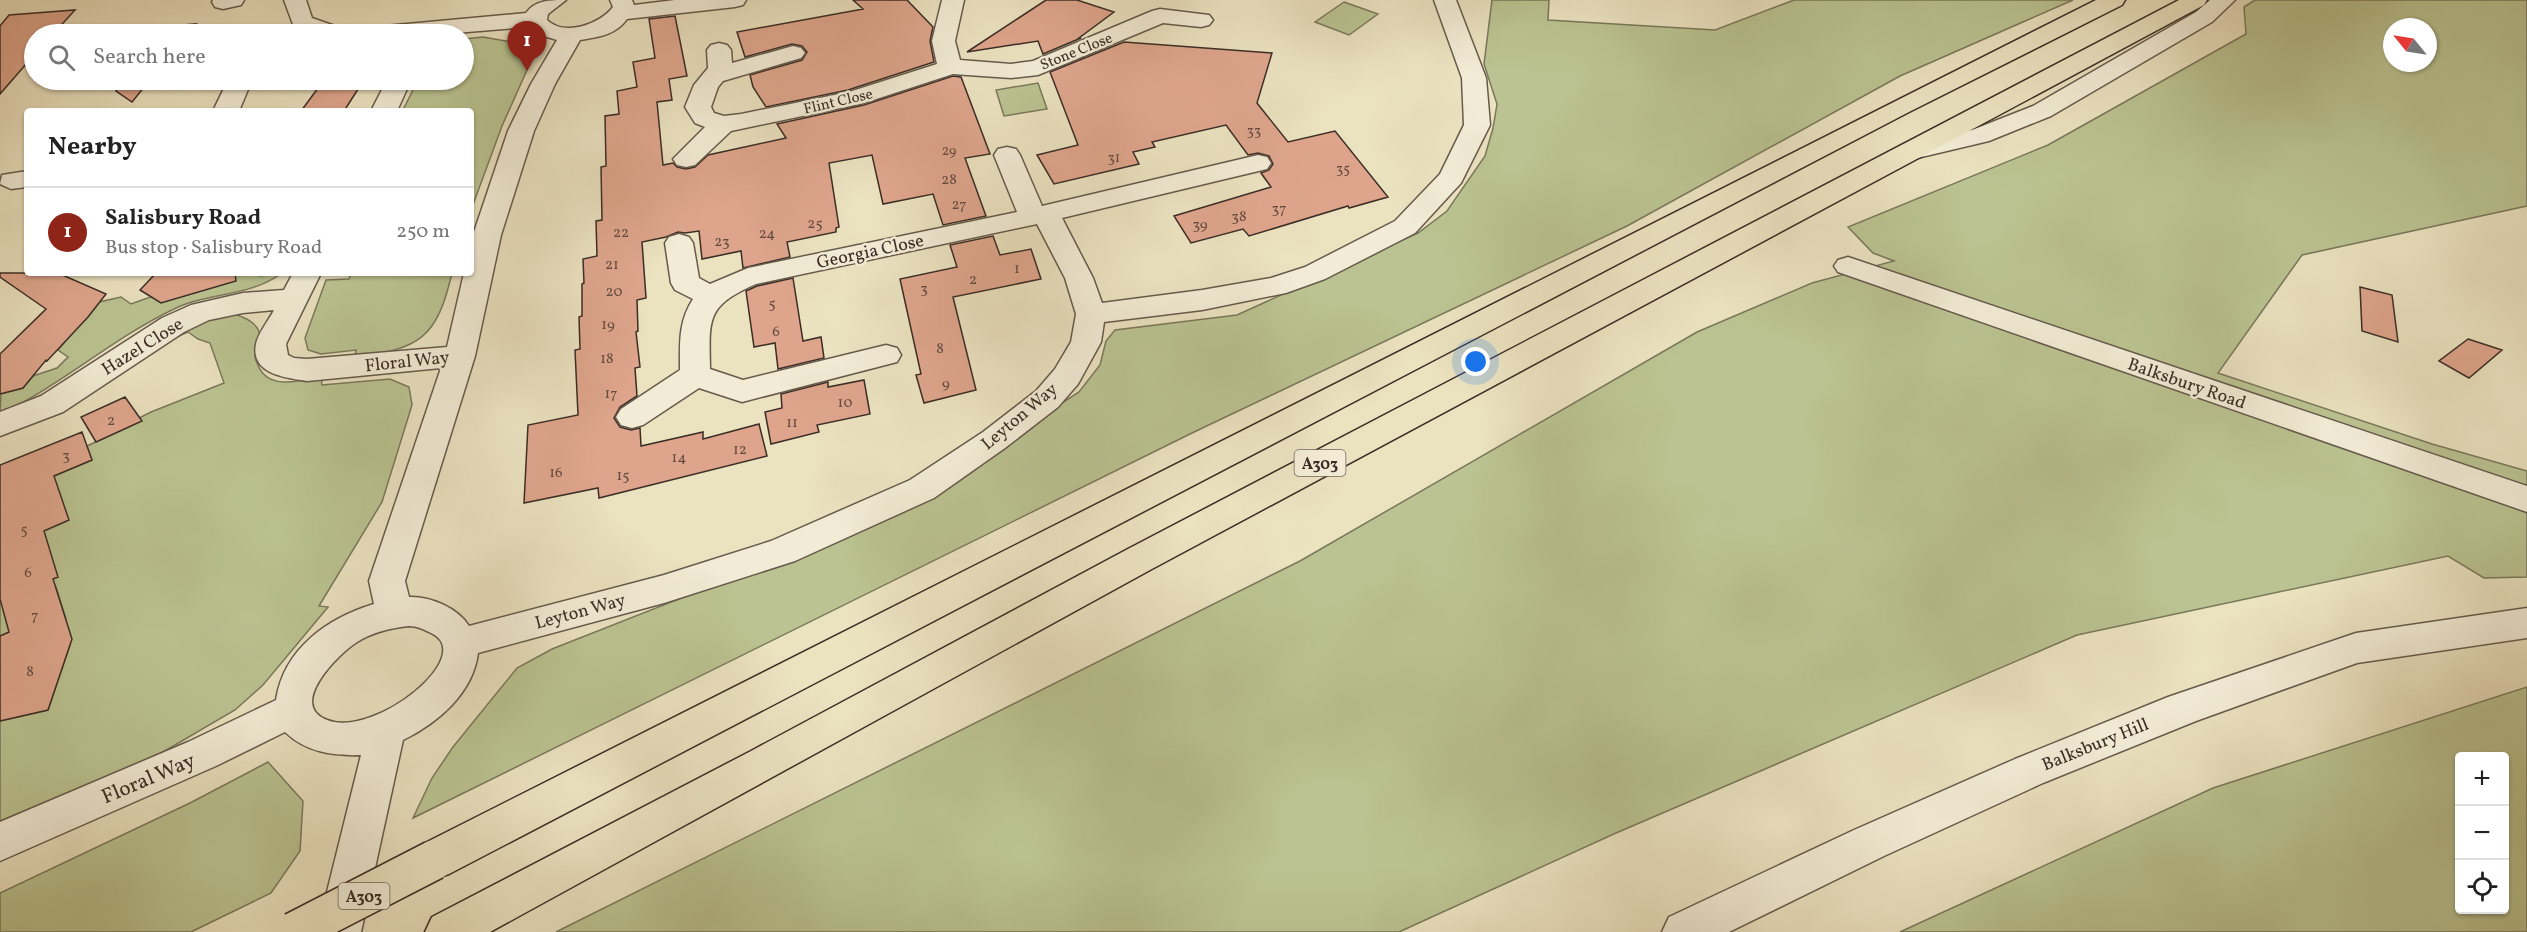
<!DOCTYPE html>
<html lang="en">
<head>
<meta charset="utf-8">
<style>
  body { margin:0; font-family:Vollkorn,serif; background:#f6f6f6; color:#222 }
  .controls { position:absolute; right:18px; bottom:18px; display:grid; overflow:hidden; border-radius:6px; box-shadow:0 2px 4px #0004 }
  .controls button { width:54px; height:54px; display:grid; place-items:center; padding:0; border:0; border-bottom:2px solid #e0e0e0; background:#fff; color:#222; font:30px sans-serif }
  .compass { position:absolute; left:2383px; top:18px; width:54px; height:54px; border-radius:50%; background:#fff; box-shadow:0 2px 4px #0004; rotate:300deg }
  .you { position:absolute; left:1476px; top:362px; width:21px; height:21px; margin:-15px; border:4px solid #fff; border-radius:50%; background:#1a73e8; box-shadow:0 0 0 9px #1a73e833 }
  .badge { display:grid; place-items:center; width:39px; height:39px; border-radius:50%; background:#8f2418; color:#fff; font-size:20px; font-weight:700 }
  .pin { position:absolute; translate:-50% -50px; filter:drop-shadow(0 2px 3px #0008) }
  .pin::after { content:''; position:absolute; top:32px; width:21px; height:18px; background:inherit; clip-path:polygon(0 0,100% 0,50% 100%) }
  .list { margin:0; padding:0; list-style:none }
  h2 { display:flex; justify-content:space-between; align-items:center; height:78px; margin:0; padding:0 24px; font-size:26px }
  h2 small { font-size:20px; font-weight:400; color:#767676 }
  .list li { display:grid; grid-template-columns:39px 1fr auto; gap:18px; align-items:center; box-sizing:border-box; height:90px; padding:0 24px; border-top:2px solid #e0e0e0 }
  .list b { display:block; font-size:22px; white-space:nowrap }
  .list p { margin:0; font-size:20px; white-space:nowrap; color:#767676 }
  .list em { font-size:20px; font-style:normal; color:#767676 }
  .icon { flex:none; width:33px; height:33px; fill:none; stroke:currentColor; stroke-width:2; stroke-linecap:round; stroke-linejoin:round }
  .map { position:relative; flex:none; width:2527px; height:932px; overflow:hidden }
  .search { position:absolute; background:#fff; box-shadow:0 2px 4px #0004; left:24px; top:24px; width:450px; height:66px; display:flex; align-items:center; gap:15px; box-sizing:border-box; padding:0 21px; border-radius:33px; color:#767676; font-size:22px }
  .panel { position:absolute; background:#fff; box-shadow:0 2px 4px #0004; left:24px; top:108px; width:450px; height:168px; border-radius:6px }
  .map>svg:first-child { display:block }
  .green { fill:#bac391; stroke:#7a785c; stroke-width:1.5; fill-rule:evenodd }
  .building { fill:#dea58c; stroke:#3b2d26; stroke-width:1.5 }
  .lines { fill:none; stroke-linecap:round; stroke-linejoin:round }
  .minor-casing { stroke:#675a4c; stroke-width:3 }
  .highway-casing { stroke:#3b2d26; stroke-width:3 }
  .minor { fill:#f2ecd6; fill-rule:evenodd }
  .highway { fill:#ebe2c0; fill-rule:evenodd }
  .highway-bridge-casing { stroke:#3b2d26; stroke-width:42; stroke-linecap:butt }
  .highway-bridge { stroke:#ebe2c0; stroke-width:39 }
  .labels { text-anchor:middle; stroke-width:5; stroke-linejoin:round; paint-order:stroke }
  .far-number-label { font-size:14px; fill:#644b40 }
  .far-street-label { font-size:15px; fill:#3b2d26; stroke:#f2ecd6 }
  .number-label { font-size:15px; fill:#644b40 }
  .shield { fill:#f2ecd6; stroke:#72665b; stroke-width:1.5 }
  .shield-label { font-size:16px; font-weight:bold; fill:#3b2d26 }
  .street-label { font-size:18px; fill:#3b2d26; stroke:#f2ecd6 }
  .near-street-label { font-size:21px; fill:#3b2d26; stroke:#f2ecd6 }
</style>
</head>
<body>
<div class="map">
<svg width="2527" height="932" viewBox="0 0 2527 932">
  <rect width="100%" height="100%" fill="#ebe2c0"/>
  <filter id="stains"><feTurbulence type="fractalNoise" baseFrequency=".00333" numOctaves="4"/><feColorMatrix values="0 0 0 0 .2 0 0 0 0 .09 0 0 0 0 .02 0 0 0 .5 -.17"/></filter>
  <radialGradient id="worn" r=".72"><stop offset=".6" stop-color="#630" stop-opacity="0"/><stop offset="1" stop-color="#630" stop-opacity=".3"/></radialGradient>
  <path class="green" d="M 1492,0 L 1549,0 L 1548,20 L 1715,30 L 1794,0 L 2073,0 L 1900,76 L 1627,226 L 1192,433 L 413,818 L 432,778 L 453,747 L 517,668 L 552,649 L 892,515 L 1079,392 L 1100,365 L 1106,341 L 1115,330 L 1237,315 L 1418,233 L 1447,211 L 1485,156 L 1493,128 L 1497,104 L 1484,64 Z
    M 2255,0 L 2527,0 L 2527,206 L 2302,255 L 2218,373 L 2432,444 L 2527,471 L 2527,577 L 2484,578 L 2448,556 L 2077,635 L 1616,833 L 1399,932 L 556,932 L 1300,561 L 1697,332 L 1812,283 L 1894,261 L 1873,253 L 1848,227 L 2048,145 L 2246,34 L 2244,7 ZM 2392,27 L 2428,27 L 2428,63 L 2392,63 Z
    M 1344,2 L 1378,14 L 1349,35 L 1315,22 Z
    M 483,37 L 522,44 L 526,47 L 531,61 L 502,126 L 471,210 L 471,111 L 403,110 L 418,80 L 464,80 L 464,39 Z
    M 1038,83 L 1047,109 L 1004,116 L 996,90 Z
    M 217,273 L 254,273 L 260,276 L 282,273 C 250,297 209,292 174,309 C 113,338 62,385 0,414 L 1,394 L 23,388 L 33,376 L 57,368 L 68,357 L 58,350 L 69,337 L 59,332 L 68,321 L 91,313 L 99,302 L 121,297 L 131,304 Z
    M 351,273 L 452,273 C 437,338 420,349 355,357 L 356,350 L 321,354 L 308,350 L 305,338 L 326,280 L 349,279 Z
    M 234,314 C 247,318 263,325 260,343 C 259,347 255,352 255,356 C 255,358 257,363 258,365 C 268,391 301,381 321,376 L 322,385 L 390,379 L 409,387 L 412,405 L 382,502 L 319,606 L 328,607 L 263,685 L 235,710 L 158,755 L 0,826 L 0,721 L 48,710 L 70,645 L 0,649 L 66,619 L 56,587 L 9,632 L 0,636 L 0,588 L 43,531 L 49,478 L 92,460 L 87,446 L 141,421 L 139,418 L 151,412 L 224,383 L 210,343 L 198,339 L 188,332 L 156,346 L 170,330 Z
    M 2527,687 L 2527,932 L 1900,932 L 2213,788 ZM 2460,756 L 2504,756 L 2504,910 L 2460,910 Z
    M 268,762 L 303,801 L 300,851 L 271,893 L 191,932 L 0,932 L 0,893 L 190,803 Z"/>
  <path class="building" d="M 853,0 L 907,0 L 933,27 L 930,41 L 934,62 L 848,90 L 766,107 L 753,87 L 750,75 L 802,60 L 807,52 L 802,46 L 792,44 L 745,57 L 737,32 L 863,9 Z
    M 1046,0 L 1077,0 L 1114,12 L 1079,38 L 1081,38 L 1043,54 L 1038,41 L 967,52 Z
    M 75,10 L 53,34 L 34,34 L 34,55 L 0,94 L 0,26 L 9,15 Z
    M 675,16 L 687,76 L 669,79 L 672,100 L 657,102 L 663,165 L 673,163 L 677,167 L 686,169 L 695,167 L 708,155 L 786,138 L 777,124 L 864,105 L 953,76 L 961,77 L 990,154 L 965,158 L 986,216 L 943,225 L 933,194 L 883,204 L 872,155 L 829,163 L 839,227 L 836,228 L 836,232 L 787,242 L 790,257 L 743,268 L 741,251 L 702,259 L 699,231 L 685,233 L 678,232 L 666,237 L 642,242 L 646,298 L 637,300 L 638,331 L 636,332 L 640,367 L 635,368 L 637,396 L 620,407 L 614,418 L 620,427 L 631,430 L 640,428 L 641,446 L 703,432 L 703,439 L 759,424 L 767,456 L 599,498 L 598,488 L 524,503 L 528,425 L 578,415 L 575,350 L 580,349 L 579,317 L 582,316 L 582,284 L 584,283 L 583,259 L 597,256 L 596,221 L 602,220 L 601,167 L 606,166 L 605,116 L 619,114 L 617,91 L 637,87 L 633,62 L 655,58 L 649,19 Z
    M 196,24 L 187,34 L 152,34 L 157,27 Z
    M 1124,42 L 1272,53 L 1257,103 L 1288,142 L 1335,131 L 1388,197 L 1349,208 L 1348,206 L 1249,236 L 1243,229 L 1191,243 L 1174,216 L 1271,187 L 1261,173 L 1269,170 L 1273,164 L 1269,156 L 1258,153 L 1248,155 L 1226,125 L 1152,142 L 1155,147 L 1133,152 L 1139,164 L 1054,184 L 1037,155 L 1078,145 L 1050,72 Z
    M 124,80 L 150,80 L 132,102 L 116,91 Z
    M 324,80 L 364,80 L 344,111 L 301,111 Z
    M 993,236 L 1000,255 L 1031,249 L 1041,279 L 953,297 L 976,390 L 924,403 L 916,375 L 921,374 L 900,279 L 957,267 L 950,245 Z
    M 0,273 L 58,273 L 106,294 L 88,317 L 47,361 L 46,360 L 23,388 L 0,394 L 0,354 L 46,309 L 0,277 Z
    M 156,273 L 235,273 L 236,281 L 161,303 L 140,290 Z
    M 793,278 L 803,341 L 821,337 L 824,358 L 778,369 L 775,343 L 754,347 L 746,291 L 757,286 Z
    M 2360,287 L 2392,295 L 2398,342 L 2362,331 Z
    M 2468,339 L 2502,350 L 2469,378 L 2439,361 Z
    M 864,380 L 870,414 L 817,425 L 819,432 L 771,444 L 765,412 L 782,408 L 781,394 L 828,382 L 828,387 Z
    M 125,397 L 142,421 L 96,442 L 81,417 Z
    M 82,432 L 92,460 L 54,476 L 69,520 L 44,531 L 58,577 L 53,579 L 72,639 L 48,710 L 0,721 L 0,636 L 9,632 L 0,599 L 0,465 Z"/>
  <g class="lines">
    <defs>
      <path id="minor" d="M 213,0 L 244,0 L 241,5 L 223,9 L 215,7 L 212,2 Z
        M 284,0 L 306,0 L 312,18 L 335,26 L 374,27 L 526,13 C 535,0 550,0 566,0 L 548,14 L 547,20 C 565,37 600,24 613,7 L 610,0 L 632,0 L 634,5 L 675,0 L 746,0 L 743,5 L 735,7 L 627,19 C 616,35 598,37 580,40 L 555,84 L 534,131 L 501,235 L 475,356 L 405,581 L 409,597 C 430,596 458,608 469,626 L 664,575 L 771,541 L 910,480 L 983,432 L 1036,391 L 1055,369 L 1071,342 L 1076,314 L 1065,278 L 1037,224 L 756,284 C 706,306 709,318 710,369 L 743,380 L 886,345 L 897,348 L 901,355 L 897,362 L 742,402 L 699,388 L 643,425 L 632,428 L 621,425 L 616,417 L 621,409 L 680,370 C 680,344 678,322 693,299 L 675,290 L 671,283 L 665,243 L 669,237 L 679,234 L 689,237 L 693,243 L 699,278 L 710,284 L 748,268 L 1017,212 L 994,155 L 998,149 L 1007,147 L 1016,149 L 1020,155 L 1042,206 L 1258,155 L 1267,157 L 1271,163 L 1267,169 L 1062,218 L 1093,278 L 1102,303 L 1202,290 L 1271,278 L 1305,267 L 1395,221 L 1440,174 L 1464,125 L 1462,78 L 1434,0 L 1456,0 L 1486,78 L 1490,125 L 1461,183 L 1415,233 L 1325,279 L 1286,293 L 1202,310 L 1104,322 L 1101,342 L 1078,384 L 1058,407 L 1005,448 L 934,498 L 795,561 L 664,603 L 478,653 C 473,693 438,723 403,740 L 361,932 L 317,932 L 361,755 C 332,756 306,752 285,732 L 216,766 L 0,861 L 0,822 L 188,742 L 276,700 C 284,648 328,618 374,604 L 369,581 L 441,368 L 307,381 C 286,378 250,374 256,344 C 258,333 269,320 274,310 L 243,313 L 209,320 L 184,332 L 63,412 L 0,436 L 0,412 L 41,396 L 162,318 L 191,305 L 243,293 L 284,290 L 293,273 L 321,273 L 286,344 L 288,355 L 294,358 L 307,359 L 447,347 L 464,273 L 471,273 L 473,235 L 508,131 L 531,84 L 557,40 L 534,33 L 527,27 L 443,34 L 314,34 L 294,27 ZM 409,626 C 417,626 423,629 431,633 C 479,655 374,739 327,720 C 287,705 338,654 357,642 C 373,632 391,628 409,626 Z
        M 942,0 L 964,0 L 955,41 L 960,60 L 1011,64 L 1033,61 L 1152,11 L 1160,9 L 1209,15 L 1213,20 L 1209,25 L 1201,27 L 1163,23 L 1038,75 L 1011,78 L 953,74 L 864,103 L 731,131 L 695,165 L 686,167 L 677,165 L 673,159 L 705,127 L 695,123 L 685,107 L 694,85 L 708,68 L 707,50 L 711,45 L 719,43 L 727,45 L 731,50 L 732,63 L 793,46 L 801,48 L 805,53 L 801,58 L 723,81 L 718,87 L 711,107 L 714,113 L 724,116 L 741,114 L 849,92 L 937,64 L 932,41 Z
        M 2210,0 L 2235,0 L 2212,22 L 2051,116 L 1989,141 L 1913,159 L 1904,157 L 1900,151 L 1904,145 L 1972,130 L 2033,106 L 2196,12 Z
        M 228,80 L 252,80 L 239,111 L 213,111 Z
        M 387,80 L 411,80 L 397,111 L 371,111 Z
        M 27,171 L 27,187 L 11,189 L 0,184 L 2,175 Z
        M 1848,257 L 2527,486 L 2527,512 L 1838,272 L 1834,266 L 1838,260 Z
        M 2527,608 L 2527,638 L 2357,663 L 2196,721 L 2043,783 L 1884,856 L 1729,932 L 1662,932 L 1669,917 L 1854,830 L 2015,759 L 2168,697 L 2356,633 Z"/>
      <path id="highway" d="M 2096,0 L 2125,0 L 2122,5 L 1909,112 L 449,874 L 434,879 L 419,874 L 413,860 L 419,846 Z
        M 2179,0 L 2207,0 L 2204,5 L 1150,570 L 490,932 L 425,932 L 432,917 L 751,751 L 1126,550 Z"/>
    </defs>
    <use href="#minor" class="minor-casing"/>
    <use href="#highway" class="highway-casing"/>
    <use href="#minor" class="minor"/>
    <use href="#highway" class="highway"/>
    <defs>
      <path id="highway-bridge" d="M 294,932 L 434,860"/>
    </defs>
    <use href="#highway-bridge" class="highway-bridge-casing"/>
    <use href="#highway-bridge" class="highway-bridge"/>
  </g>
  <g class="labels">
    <g class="far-number-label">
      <text x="1254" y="135">33</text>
      <text x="949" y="155">29</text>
      <text x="1114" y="162">31</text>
      <text x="1343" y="173">35</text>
    </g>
    <g class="far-street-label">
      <text transform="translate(1076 51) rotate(-22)" y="5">Stone Close</text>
      <text transform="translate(838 101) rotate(-13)" y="5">Flint Close</text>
    </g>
    <g class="number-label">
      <text x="949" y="184">28</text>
      <text x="959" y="209">27</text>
      <text x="1279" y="213">37</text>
      <text x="1239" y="221">38</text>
      <text x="815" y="228">25</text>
      <text x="1200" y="229">39</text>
      <text x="621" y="237">22</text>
      <text x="767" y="238">24</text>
      <text x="722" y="246">23</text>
      <text x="612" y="269">21</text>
      <text x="1017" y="273">1</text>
      <text x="973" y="284">2</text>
      <text x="924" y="293">3</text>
      <text x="614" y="296">20</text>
      <text x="772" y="308">5</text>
      <text x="608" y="329">19</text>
      <text x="776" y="336">6</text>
      <text x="940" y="353">8</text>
      <text x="607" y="363">18</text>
      <text x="946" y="388">9</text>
      <text x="611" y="398">17</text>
      <text x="845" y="407">10</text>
      <text x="111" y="425">2</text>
      <text x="792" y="427">11</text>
      <text x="740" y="454">12</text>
      <text x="66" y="460">3</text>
      <text x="679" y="462">14</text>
      <text x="556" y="477">16</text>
      <text x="623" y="480">15</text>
      <text x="24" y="534">5</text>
      <text x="28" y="577">6</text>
      <text x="35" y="620">7</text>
      <text x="30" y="676">8</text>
    </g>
    <g class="shield">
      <rect x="1294.5" y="450" width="51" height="26" rx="4.5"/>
      <rect x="338.5" y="883" width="51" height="26" rx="4.5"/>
    </g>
    <g class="shield-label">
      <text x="1320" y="469">A303</text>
      <text x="364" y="902">A303</text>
    </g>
    <g class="street-label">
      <text transform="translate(870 251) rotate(-12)" y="6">Georgia Close</text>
      <text transform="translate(142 346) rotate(-32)" y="6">Hazel Close</text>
      <text transform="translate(407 361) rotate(-6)" y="6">Floral Way</text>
      <text transform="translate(2187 383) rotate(19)" y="6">Balksbury Road</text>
      <text transform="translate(1019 416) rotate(-40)" y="6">Leyton Way</text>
      <text transform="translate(580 611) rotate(-15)" y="6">Leyton Way</text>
      <text transform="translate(2095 744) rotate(-22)" y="6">Balksbury Hill</text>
    </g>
    <g class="near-street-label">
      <text transform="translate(148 778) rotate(-23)" y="7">Floral Way</text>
    </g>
  </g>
  <rect width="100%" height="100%" filter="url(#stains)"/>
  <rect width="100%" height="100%" fill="url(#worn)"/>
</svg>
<div class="controls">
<button>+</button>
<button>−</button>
<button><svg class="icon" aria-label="locate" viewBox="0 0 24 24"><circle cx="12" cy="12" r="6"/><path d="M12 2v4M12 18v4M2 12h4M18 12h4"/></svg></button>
</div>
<svg class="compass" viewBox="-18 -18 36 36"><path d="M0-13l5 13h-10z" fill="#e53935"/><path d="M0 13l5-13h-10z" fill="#767676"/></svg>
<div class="you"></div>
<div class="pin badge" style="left:527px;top:71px">1</div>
<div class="search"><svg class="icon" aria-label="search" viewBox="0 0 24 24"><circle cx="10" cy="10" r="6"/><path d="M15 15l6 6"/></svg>Search here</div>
<section class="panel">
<h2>Nearby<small></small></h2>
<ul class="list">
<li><span class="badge">1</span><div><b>Salisbury Road</b><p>Bus stop · Salisbury Road</p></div><em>250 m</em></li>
</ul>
</section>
</div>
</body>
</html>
